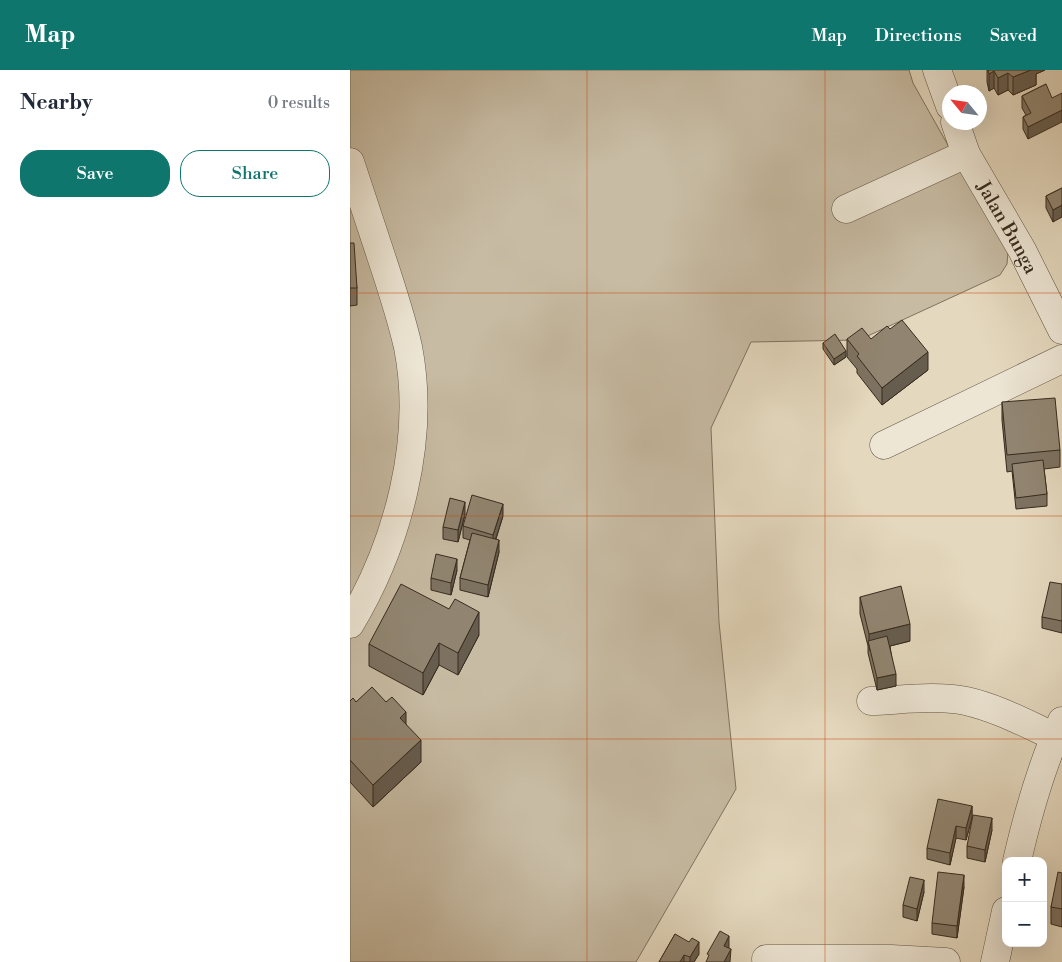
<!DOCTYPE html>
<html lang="en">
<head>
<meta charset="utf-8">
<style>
  body { margin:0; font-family:"Libre Bodoni",serif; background:#f2f2f3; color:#1f2937 }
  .controls { position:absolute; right:15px; bottom:15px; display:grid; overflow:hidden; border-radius:10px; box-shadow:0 5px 20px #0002 }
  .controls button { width:45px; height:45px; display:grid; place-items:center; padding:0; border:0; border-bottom:1px solid #e0e1e3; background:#fff; color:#1f2937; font:25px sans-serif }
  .compass { position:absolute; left:592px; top:15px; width:45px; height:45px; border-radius:50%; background:#fff; box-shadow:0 5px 20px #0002; rotate:299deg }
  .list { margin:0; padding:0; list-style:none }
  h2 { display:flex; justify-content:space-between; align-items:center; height:65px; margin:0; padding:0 20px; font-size:21px }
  h2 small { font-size:16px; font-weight:400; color:#747a83 }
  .actions { display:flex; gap:10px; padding:15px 20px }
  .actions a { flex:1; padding:11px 0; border:1px solid #0f766e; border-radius:20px; text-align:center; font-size:18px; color:#0f766e }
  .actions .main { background:#0f766e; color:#fff }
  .map { position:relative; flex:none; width:712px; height:892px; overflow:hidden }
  header { display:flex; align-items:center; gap:30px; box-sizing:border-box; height:70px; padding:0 25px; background:#0f766e; color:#fff }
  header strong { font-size:24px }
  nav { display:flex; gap:28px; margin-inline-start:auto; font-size:18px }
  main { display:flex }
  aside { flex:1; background:#fff }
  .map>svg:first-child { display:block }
  .green { fill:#c7bba3; stroke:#7f7360 }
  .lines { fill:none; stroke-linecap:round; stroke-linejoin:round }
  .minor-casing { stroke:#625646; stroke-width:29 }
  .minor { stroke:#ede6d5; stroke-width:28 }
  .wall { fill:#7d7261; stroke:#372b1e }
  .shaded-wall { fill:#665d4f; stroke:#372b1e }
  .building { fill:#918571; stroke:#372b1e }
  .grid { fill:none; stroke:#cd520f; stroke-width:1; stroke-opacity:0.55 }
  .labels { text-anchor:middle; stroke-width:4.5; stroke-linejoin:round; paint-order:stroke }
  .street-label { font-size:19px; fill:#372b1e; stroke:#ede6d5 }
</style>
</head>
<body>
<header>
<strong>Map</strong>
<nav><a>Map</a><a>Directions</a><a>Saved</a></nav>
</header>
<main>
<aside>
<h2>Nearby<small>0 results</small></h2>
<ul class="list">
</ul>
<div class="actions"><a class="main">Save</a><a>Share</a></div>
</aside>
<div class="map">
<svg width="712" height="892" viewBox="0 0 712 892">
  <rect width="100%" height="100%" fill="#e4d8be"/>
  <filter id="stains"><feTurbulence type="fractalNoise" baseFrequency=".004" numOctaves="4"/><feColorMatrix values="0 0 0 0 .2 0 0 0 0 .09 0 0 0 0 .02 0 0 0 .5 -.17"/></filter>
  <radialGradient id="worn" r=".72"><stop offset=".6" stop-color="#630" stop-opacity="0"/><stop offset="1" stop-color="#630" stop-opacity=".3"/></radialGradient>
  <path class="green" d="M 0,0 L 559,0 L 563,13 L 658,182 L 657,194 L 650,205 L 509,270 L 401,272 L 361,358 L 369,552 L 386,719 L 286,892 L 0,892 Z"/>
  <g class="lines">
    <defs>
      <g id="minor">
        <path d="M 587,0 L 600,36"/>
        <path id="s1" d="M 605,52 L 616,84 L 672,180 L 712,260"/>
        <path d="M 0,92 C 10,123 21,155 31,186 C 41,216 51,246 58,277 C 76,369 48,474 0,554"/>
        <path d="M 496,139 L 616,84"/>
        <path d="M 534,375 L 712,289"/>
        <path d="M 521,631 C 552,630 585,625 616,631 C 651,639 680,656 712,670"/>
        <path d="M 667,791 C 678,743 691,696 712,651"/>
        <path d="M 416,889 L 541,889 L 596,892"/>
        <path d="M 645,892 L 656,841"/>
      </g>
    </defs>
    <use href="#minor" class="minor-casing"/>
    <use href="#minor" class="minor"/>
  </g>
  <path class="wall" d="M 637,0 L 695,0 L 686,4 L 686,15 L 663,25 L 658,20 L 648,25 L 644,18 L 639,21 L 637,12 Z
    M 696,14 L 678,69 L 673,59 L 673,47 L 676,45 L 672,38 L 672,26 Z
    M 712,118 L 703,152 L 696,138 L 696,126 Z
    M 0,173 L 7,218 L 7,235 L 0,236 Z
    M 497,269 L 521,269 L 578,300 L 532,335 L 507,303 L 507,299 L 497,287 Z
    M 473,273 L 496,287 L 484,295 L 473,279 Z
    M 652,332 L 710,380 L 710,397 L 694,399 L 697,424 L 697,436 L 666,439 L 662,401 L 657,402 L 652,350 Z
    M 115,444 L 108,472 L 93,469 L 93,457 Z
    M 153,446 L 146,469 L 149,482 L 138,527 L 110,520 L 110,508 L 120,470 L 113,468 L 113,456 Z
    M 107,500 L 101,525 L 81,520 L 81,508 Z
    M 712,514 L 712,563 L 692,558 L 692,547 Z
    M 510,527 L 560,571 L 540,576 L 546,616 L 527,620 L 518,583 L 518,576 L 510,544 Z
    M 129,565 L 108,605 L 89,595 L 73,625 L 19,596 L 19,574 Z
    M 0,631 L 6,632 L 56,654 L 71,692 L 23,737 L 0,712 Z
    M 622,736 L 622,748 L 616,770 L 606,768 L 600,795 L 577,789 L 577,778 Z
    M 642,760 L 635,792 L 617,788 L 617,776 Z
    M 712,803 L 712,857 L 701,854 L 701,837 Z
    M 614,817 L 607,868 L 582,864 L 582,853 Z
    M 574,822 L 567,851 L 553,847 L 553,835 Z
    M 325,864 L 349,884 L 344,892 L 309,892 Z"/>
  <path class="shaded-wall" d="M 681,0 L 695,0 L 686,4 L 686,15 L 663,25 L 663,7 Z
    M 644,1 L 644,18 L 639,21 L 639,4 Z
    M 658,3 L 658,20 L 648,25 L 648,8 Z
    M 712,40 L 712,52 L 678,69 L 678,57 Z
    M 712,135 L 712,147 L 703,152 L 703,140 Z
    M 496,281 L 496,287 L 484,295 L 484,289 Z
    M 578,282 L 578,300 L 532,335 L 532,318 Z
    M 115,432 L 115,444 L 108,472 L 108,460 Z
    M 153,434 L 153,446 L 143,477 L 143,465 Z
    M 149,470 L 149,482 L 138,527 L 138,515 Z
    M 107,489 L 107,500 L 101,525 L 101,513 Z
    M 129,542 L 129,565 L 108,605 L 108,583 Z
    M 560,554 L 560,571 L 520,581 L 519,577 L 519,564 Z
    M 89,573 L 89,595 L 73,625 L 73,603 Z
    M 546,604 L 546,616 L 527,620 L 527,608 Z
    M 56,642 L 56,664 L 50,648 Z
    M 71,670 L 71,692 L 23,737 L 23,715 Z
    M 622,736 L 622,748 L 616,770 L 616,758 Z
    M 642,748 L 642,760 L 635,792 L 635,780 Z
    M 606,756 L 606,768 L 600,795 L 600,783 Z
    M 614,805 L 614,817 L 607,868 L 607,856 Z
    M 574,810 L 574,822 L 567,851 L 567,839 Z
    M 379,866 L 379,878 L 374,887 L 374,876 Z
    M 349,872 L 349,884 L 344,892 L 340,892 L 340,887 Z
    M 381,879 L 380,892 L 374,892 Z
    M 334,885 L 334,892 L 330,892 Z"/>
  <path class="building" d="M 638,0 L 681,0 L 663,7 L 658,3 L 648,8 L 644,1 L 639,4 Z
    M 696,14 L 702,28 L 712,23 L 712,40 L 678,57 L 673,47 L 681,43 L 672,26 Z
    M 712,118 L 712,135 L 703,140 L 696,126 Z
    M 0,173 L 4,173 L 7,218 L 0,218 Z
    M 552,250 L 578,282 L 532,318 L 507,286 L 509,284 L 497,269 L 512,258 L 521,269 L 537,256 L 540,259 Z
    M 485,264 L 496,281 L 484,289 L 473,273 Z
    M 705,328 L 710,380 L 657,385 L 652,332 Z
    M 693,390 L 697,424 L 666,428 L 662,394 Z
    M 122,425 L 153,434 L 143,465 L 113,456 Z
    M 100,428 L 115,432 L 108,460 L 93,457 Z
    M 122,463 L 149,470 L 138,515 L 110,508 Z
    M 86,484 L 107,489 L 101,513 L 81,508 Z
    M 700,512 L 712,514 L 712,551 L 692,547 Z
    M 51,514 L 99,539 L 105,529 L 129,542 L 108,583 L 89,573 L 73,603 L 19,574 Z
    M 551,516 L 560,554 L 519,564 L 510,527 Z
    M 537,566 L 546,604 L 527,608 L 518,571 Z
    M 22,617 L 36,632 L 42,627 L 56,642 L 50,648 L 71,670 L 23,715 L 0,690 L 0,631 L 3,628 L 6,632 Z
    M 588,729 L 622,736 L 616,758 L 606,756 L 600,783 L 577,778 Z
    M 623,745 L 642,748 L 635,780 L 617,776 Z
    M 588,802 L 614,805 L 607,856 L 582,853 Z
    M 708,802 L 712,803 L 712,839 L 701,837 Z
    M 560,807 L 574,810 L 567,839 L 553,835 Z
    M 370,861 L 379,866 L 374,876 L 381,879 L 374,892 L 356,892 L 359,885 L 357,884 Z
    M 325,864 L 339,872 L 342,868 L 349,872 L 340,887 L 334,885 L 330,892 L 309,892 Z"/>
  <path class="grid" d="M 237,0 L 237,892M 475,0 L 475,892M 0,223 L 712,223M 0,446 L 712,446M 0,669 L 712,669"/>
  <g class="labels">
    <g class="street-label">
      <text dy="7" stroke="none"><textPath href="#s1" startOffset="118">Jalan Bunga</textPath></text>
    </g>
  </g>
  <rect width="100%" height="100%" filter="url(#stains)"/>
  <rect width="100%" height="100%" fill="url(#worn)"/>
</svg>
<div class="controls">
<button>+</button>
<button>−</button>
</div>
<svg class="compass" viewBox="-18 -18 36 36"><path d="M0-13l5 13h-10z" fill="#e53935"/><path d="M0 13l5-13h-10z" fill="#747a83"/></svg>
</div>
</main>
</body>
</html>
